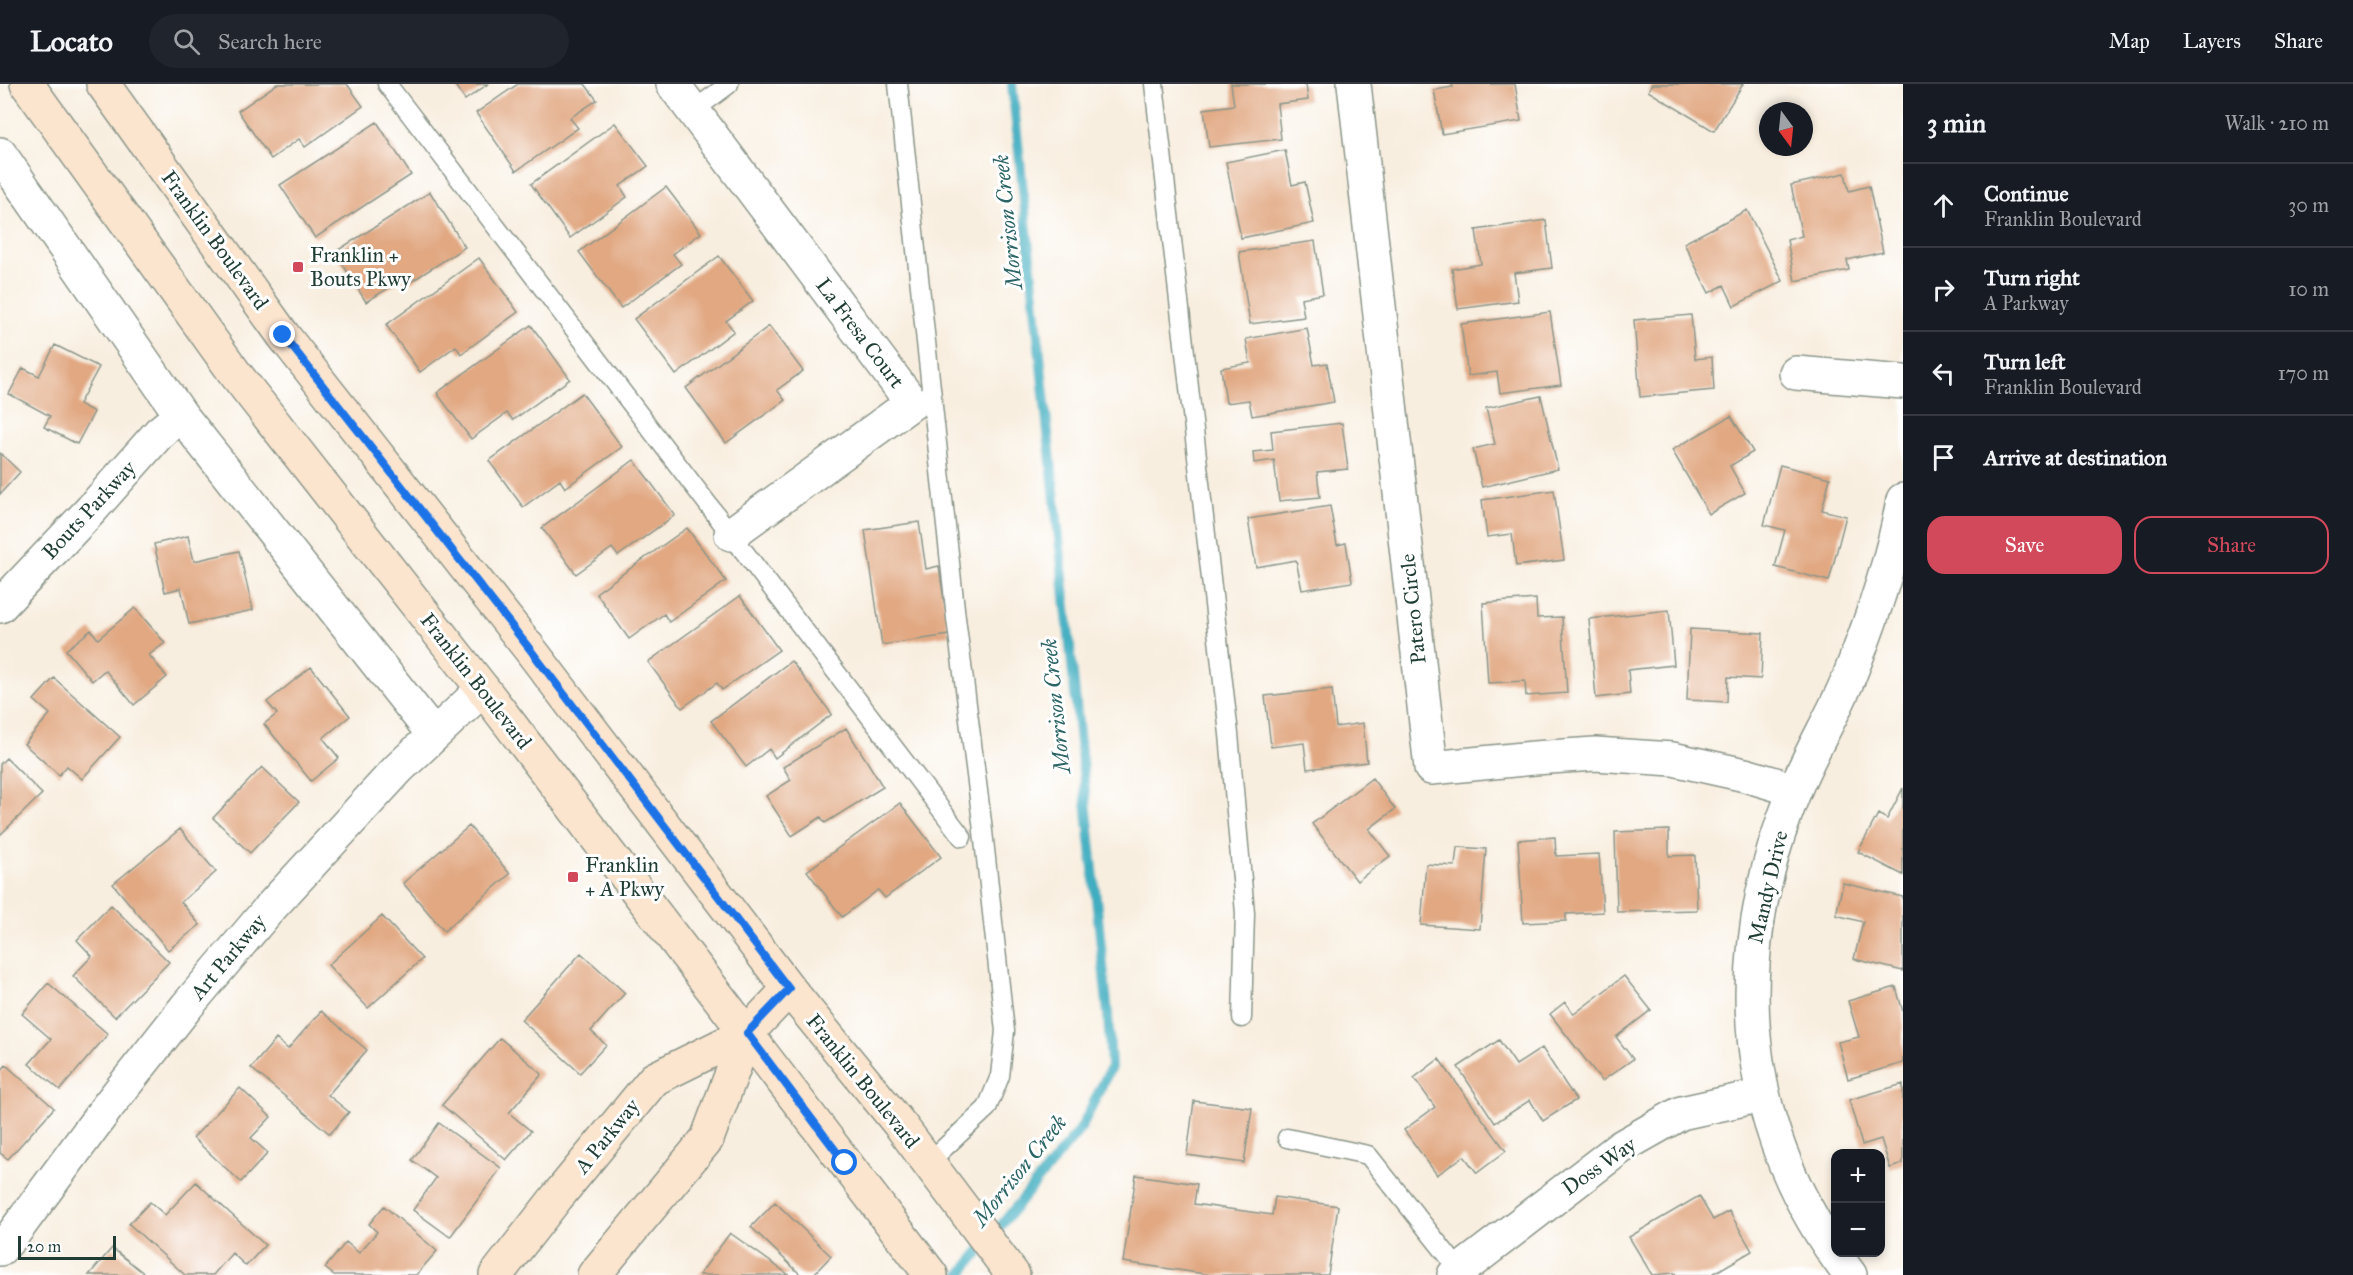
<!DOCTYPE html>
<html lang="en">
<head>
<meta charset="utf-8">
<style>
  body { margin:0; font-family:"IM FELL Great Primer",serif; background:#20242c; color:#f1f3f6 }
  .controls { position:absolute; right:18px; bottom:18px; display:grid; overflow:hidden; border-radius:12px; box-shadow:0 3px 9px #0003 }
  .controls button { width:54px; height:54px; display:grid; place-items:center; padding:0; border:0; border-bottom:2px solid #363941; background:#171b24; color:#f1f3f6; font:30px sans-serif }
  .compass { position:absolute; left:1759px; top:18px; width:54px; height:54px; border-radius:50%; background:#171b24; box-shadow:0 3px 9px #0003; rotate:165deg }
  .scale { position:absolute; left:18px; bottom:15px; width:98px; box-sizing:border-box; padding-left:6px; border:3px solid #1f3d34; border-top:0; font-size:16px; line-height:21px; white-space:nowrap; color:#1f3d34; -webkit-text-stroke:4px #fff; paint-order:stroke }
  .stop { position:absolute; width:18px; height:18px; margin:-14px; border:4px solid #1a73e8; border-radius:50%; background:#fff }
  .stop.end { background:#1a73e8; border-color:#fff; box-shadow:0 2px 6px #0008 }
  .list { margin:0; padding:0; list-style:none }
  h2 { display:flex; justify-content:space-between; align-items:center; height:78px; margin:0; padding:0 24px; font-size:26px }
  h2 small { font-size:20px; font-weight:400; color:#9ea1a6 }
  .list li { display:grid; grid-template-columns:39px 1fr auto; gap:18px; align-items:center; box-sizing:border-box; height:84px; padding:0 24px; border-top:2px solid #363941 }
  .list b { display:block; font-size:22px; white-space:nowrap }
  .list p { margin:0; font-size:20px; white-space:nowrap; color:#9ea1a6 }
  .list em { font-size:20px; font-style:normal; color:#9ea1a6 }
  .actions { display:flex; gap:12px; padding:18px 24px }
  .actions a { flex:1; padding:14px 0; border:2px solid #d1495b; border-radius:18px; text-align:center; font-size:21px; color:#d1495b }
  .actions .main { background:#d1495b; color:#fff }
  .icon { flex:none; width:33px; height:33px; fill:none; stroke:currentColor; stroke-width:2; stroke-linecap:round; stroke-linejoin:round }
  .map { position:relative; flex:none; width:1903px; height:1191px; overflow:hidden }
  header { display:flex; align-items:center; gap:36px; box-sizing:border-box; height:84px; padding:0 30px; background:#171b24; border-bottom:2px solid #363941 }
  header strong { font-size:28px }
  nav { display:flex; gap:33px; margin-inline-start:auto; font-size:21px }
  .search { width:420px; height:54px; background:#20242c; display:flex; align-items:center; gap:15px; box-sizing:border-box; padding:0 21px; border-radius:33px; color:#9ea1a6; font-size:22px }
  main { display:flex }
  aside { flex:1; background:#171b24 }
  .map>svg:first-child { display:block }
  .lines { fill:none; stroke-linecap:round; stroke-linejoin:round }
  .stream { stroke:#41adc0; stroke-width:10 }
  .building { fill:#e1a882 }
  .lane-casing { stroke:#8c968a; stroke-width:21 }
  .street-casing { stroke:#8c968a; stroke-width:36 }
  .secondary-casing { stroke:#8c968a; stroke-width:36 }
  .lane { stroke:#fff; stroke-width:18 }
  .street { stroke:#fff; stroke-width:33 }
  .secondary { stroke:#fbe5cf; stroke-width:33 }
  .route { stroke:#1a73e8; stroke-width:8 }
  .poi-dot { fill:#d1495b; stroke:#fff; stroke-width:2 }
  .labels { text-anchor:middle; stroke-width:6; stroke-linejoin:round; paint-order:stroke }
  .street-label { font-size:21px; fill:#1f3d34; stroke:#fff }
  .poi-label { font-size:21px; fill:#1f3d34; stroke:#fff; text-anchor:start }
  .water-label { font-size:22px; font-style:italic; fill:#2b6465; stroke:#fff }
</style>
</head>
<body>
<header>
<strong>Locato</strong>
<div class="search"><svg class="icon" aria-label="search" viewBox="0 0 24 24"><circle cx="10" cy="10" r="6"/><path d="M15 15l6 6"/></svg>Search here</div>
<nav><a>Map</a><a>Layers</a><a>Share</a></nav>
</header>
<main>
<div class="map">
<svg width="1903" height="1191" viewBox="0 0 1903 1191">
  <rect width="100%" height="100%" fill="#fff"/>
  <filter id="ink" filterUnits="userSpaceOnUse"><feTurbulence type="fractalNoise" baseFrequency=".0167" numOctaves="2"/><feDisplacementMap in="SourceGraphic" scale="12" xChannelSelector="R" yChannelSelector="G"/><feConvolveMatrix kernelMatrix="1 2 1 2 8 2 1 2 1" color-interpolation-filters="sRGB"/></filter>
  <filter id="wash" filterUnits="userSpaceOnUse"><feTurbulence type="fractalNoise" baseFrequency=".008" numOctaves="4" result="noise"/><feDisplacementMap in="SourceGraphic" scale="24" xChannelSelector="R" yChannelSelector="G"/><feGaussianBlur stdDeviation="1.35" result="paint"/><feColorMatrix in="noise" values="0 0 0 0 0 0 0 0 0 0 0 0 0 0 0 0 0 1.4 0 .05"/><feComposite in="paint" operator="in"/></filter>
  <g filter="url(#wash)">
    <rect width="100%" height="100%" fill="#f8eedf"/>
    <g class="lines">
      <path class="stream" d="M 960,1191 L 1081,1044 L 1111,983 L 1108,930 L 1012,0"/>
    </g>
    <g id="blocks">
      <path class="building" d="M 277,0 L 347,0 L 363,22 L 305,63 L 299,55 L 271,75 L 238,27 Z
        M 454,0 L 488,0 L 465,16 Z
        M 518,0 L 585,0 L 597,16 L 570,34 L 578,44 L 516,87 L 476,29 Z
        M 1231,0 L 1306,0 L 1308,16 L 1277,20 L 1281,55 L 1209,63 L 1204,25 L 1234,21 Z
        M 1452,0 L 1515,0 L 1521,37 L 1442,50 L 1434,6 L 1453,3 Z
        M 1652,0 L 1743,0 L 1714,47 L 1648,7 Z
        M 377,38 L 411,91 L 315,154 L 280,101 Z
        M 615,39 L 648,82 L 620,102 L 627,113 L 570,154 L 531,100 Z
        M 1285,66 L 1292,101 L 1305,98 L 1314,139 L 1241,154 L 1226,78 Z
        M 1845,89 L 1849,107 L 1869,102 L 1883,168 L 1847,176 L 1849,186 L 1795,197 L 1787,156 L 1802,152 L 1791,101 Z
        M 666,103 L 701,149 L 673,170 L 681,180 L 621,224 L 579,168 Z
        M 430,108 L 465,163 L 409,199 L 405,194 L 366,218 L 335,168 Z
        M 1747,126 L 1783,197 L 1734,222 L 1724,201 L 1709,209 L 1684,159 Z
        M 1546,136 L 1552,184 L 1514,189 L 1518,217 L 1458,225 L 1452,185 L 1481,180 L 1476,146 Z
        M 1315,157 L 1323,210 L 1301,214 L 1304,233 L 1250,240 L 1239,168 Z
        M 719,172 L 753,217 L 726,237 L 734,247 L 676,291 L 634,235 Z
        M 479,174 L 518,228 L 461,270 L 456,262 L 420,288 L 386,241 Z
        M 1550,228 L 1561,301 L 1500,309 L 1497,288 L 1468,292 L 1461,240 Z
        M 1691,231 L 1695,275 L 1712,273 L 1714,306 L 1640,313 L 1634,236 Z
        M 531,241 L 570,295 L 513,336 L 507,329 L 471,355 L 437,309 Z
        M 769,242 L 803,287 L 777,306 L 785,316 L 726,359 L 686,304 Z
        M 1307,244 L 1314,281 L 1327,279 L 1334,318 L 1252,332 L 1249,316 L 1226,319 L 1221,284 L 1250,279 L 1246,255 Z
        M 55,261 L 99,283 L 79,320 L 94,328 L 77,360 L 44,343 L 50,332 L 9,310 L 23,284 L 39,292 Z
        M 582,309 L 622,363 L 565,404 L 560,396 L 523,423 L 489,377 Z
        M 1541,312 L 1558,385 L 1482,403 L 1473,365 L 1495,360 L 1486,324 Z
        M 1731,332 L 1753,368 L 1730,382 L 1745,409 L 1709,430 L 1672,366 Z
        M 1342,339 L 1348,385 L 1317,388 L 1320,413 L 1279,417 L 1274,376 L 1254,379 L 1253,368 L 1273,366 L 1271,347 Z
        M 0,369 L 20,388 L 0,410 Z
        M 634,376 L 675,431 L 618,472 L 612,464 L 576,490 L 542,444 Z
        M 1780,381 L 1830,394 L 1822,426 L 1846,432 L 1829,497 L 1775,483 L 1785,446 L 1764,441 Z
        M 1554,406 L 1564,476 L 1516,482 L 1512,450 L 1487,453 L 1482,416 Z
        M 1330,422 L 1337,461 L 1346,459 L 1352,498 L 1302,506 L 1296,476 L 1256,483 L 1248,435 Z
        M 919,438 L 926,485 L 939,482 L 949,551 L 882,561 L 865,446 Z
        M 687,444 L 726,497 L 669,538 L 664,530 L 629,555 L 596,509 Z
        M 188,452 L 194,477 L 239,467 L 253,526 L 189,540 L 181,504 L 165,508 L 154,460 Z
        M 740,512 L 779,566 L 722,606 L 717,599 L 682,624 L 648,578 Z
        M 1536,515 L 1537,534 L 1562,533 L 1567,609 L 1526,612 L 1525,597 L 1488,599 L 1483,519 Z
        M 135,524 L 165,559 L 149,571 L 167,593 L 134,621 L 105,586 L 92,597 L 66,566 L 91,546 L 98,555 Z
        M 1669,526 L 1674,581 L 1628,586 L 1630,610 L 1596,614 L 1589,535 Z
        M 1690,545 L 1763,549 L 1761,595 L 1728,593 L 1727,618 L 1687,616 Z
        M 791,577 L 832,630 L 775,674 L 769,665 L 746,683 L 711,637 Z
        M 311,583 L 350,632 L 323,654 L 339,674 L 311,697 L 264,640 L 277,630 L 267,618 Z
        M 54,594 L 120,653 L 82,695 L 67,682 L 59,691 L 24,660 L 50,630 L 34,616 Z
        M 1332,605 L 1336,643 L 1363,639 L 1367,678 L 1307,685 L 1304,659 L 1271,663 L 1265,612 Z
        M 846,644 L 883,703 L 825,739 L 821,733 L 792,752 L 766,712 L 791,696 L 783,683 Z
        M 6,674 L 42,710 L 0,751 L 0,680 Z
        M 262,683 L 299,718 L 250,769 L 213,734 Z
        M 1372,694 L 1395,725 L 1369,745 L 1390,772 L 1357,797 L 1312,740 Z
        M 1903,704 L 1903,791 L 1858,768 L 1878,730 L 1887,735 Z
        M 900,719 L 941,773 L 885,814 L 878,806 L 842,833 L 807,787 Z
        M 469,742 L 510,790 L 444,847 L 403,799 Z
        M 180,745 L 216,788 L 181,818 L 200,841 L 168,866 L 113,800 Z
        M 1669,746 L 1669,772 L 1695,771 L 1697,826 L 1617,828 L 1615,748 Z
        M 1555,753 L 1556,772 L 1599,770 L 1603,828 L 1566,830 L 1566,837 L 1523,839 L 1518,756 Z
        M 1457,763 L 1486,765 L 1480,845 L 1421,841 L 1426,780 L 1455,782 Z
        M 1843,799 L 1903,813 L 1903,887 L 1854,875 L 1863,838 L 1836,831 Z
        M 111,821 L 169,878 L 115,933 L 73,892 L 92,872 L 77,856 Z
        M 382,832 L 422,875 L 368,924 L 328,881 Z
        M 581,869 L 625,909 L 591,947 L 606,961 L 580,989 L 521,936 Z
        M 1624,892 L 1651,926 L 1616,953 L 1633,975 L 1602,997 L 1550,930 L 1565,918 L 1574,930 Z
        M 48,899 L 108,950 L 60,1006 L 29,980 L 51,955 L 22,930 Z
        M 1896,903 L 1903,928 L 1903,979 L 1848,995 L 1838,958 L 1859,953 L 1848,917 Z
        M 321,927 L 367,966 L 328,1011 L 349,1028 L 330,1050 L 251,984 L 276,955 L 288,965 Z
        M 500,954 L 542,990 L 509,1029 L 531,1047 L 506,1076 L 442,1021 Z
        M 1499,956 L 1516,981 L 1542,964 L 1576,1016 L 1543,1037 L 1530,1016 L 1495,1039 L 1458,983 Z
        M 1439,975 L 1506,1067 L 1477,1089 L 1464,1072 L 1437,1091 L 1404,1046 L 1435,1023 L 1414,994 Z
        M 6,981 L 54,1024 L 8,1075 L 0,1069 L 0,988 Z
        M 1903,1000 L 1903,1080 L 1890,1084 L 1881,1055 L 1862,1061 L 1849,1016 Z
        M 240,1004 L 271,1033 L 251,1054 L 268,1069 L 241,1098 L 193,1054 Z
        M 1194,1017 L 1252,1024 L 1244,1079 L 1187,1071 Z
        M 439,1039 L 501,1084 L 450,1153 L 413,1126 L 436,1094 L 412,1076 Z
        M 1136,1091 L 1197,1100 L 1194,1120 L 1272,1131 L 1275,1113 L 1338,1122 L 1328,1191 L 1212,1191 L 1123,1178 Z
        M 196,1098 L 265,1161 L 246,1182 L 232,1169 L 213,1191 L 185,1191 L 129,1140 L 150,1118 L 165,1131 Z
        M 1699,1112 L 1713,1136 L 1729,1127 L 1752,1167 L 1711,1191 L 1676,1191 L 1675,1189 L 1652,1191 L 1629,1153 Z
        M 775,1118 L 831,1172 L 813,1191 L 801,1191 L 751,1143 Z
        M 384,1122 L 437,1167 L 416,1191 L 334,1191 L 325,1184 L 346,1158 L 359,1169 L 377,1148 L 369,1140 Z
        M 730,1149 L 789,1191 L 699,1191 Z
        M 112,1164 L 146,1191 L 89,1191 Z"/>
    </g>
  </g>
  <g filter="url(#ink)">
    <use href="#blocks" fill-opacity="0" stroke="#8c968a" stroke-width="1.5"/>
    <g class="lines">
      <defs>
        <path id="lane" d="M 387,0 L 962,753
          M 898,0 L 956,534 L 982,738 L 1005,947 L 1000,992 L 987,1024 L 928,1079
          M 1154,0 L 1229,650 L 1245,829 L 1242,934
          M 693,27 L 729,0
          M 1287,1054 L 1368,1071 L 1460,1187"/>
        <path id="street" d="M 673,0 L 912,319 L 731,450
          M 1354,0 L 1431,684 L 1534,674 L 1595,670 L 1673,675 L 1745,691 L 1795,706
          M 0,70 L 181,331 L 434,651
          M 1796,289 L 1903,298
          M 0,522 L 91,426 L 160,348 L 181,331
          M 0,1165 L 11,1153 L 108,1022 L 187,922 L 269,825 L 398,685 L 483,605
          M 1454,1191 L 1621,1063 L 1681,1029 L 1763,1011
          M 1850,1191 C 1738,1045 1726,876 1794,708 C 1810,668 1833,632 1849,593 C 1871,538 1893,475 1903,416"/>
        <path id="secondary" d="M 27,0 L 234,288 L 483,605 L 931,1191
          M 103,0 L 283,251 L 529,564 L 789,905 L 901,1042 L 1013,1191
          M 496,1191 L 557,1113 L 654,995 L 747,949 L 789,905
          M 594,1191 L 707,1055 L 747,949"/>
      </defs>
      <use href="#lane" class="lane-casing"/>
      <use href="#street" class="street-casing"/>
      <use href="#secondary" class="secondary-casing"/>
      <use href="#lane" class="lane"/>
      <use href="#street" class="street"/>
      <use href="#secondary" class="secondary"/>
    </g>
  </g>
  <g class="lines" filter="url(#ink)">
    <path class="route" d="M 283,251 L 529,564 L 789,905 L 747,949 L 845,1079"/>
  </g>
  <g class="poi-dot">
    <rect x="292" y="177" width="12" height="12" rx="3"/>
    <rect x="567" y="787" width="12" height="12" rx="3"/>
  </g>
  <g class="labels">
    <g class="street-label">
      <text transform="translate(215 156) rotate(54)" y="7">Franklin Boulevard</text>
      <text transform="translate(860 249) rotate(53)" y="7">La Fresa Court</text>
      <text transform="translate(89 426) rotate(-47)" y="7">Bouts Parkway</text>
      <text transform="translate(1413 525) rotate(-96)" y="7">Patero Circle</text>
      <text transform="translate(476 597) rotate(52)" y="7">Franklin Boulevard</text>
      <text transform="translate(1768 803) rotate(-77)" y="7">Mandy Drive</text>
      <text transform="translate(228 873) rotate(-50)" y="7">Art Parkway</text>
      <text transform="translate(863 997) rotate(51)" y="7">Franklin Boulevard</text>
      <text transform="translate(607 1052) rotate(-51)" y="7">A Parkway</text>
      <text transform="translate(1599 1082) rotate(-35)" y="7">Doss Way</text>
    </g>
    <g class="poi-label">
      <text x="310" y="178">Franklin +<tspan x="310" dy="24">Bouts Pkwy</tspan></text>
      <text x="585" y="788">Franklin<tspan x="585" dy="24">+ A Pkwy</tspan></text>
    </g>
    <g class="water-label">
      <text transform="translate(1007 138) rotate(-96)" y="8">Morrison Creek</text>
      <text transform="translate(1055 622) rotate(-96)" y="8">Morrison Creek</text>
      <text transform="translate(1019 1086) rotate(-51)" y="8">Morrison Creek</text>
    </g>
  </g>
</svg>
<div class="controls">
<button>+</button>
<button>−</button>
</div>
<svg class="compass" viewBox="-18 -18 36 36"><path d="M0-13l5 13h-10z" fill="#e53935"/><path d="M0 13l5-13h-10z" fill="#9ea1a6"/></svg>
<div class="scale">20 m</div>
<div class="stop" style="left:845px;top:1079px"></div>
<div class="stop end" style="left:283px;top:251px"></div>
</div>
<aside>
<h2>3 min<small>Walk · 210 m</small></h2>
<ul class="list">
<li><svg class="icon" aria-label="ahead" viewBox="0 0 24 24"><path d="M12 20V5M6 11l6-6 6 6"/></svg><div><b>Continue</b><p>Franklin Boulevard</p></div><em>30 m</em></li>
<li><svg class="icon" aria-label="right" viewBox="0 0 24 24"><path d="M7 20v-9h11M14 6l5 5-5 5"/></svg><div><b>Turn right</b><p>A Parkway</p></div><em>10 m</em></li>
<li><svg class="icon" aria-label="left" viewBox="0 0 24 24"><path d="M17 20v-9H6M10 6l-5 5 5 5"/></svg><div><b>Turn left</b><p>Franklin Boulevard</p></div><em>170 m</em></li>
<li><svg class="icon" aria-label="arrive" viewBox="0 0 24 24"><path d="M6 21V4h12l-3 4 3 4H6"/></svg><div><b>Arrive at destination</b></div></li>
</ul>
<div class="actions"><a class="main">Save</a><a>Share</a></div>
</aside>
</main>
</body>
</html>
